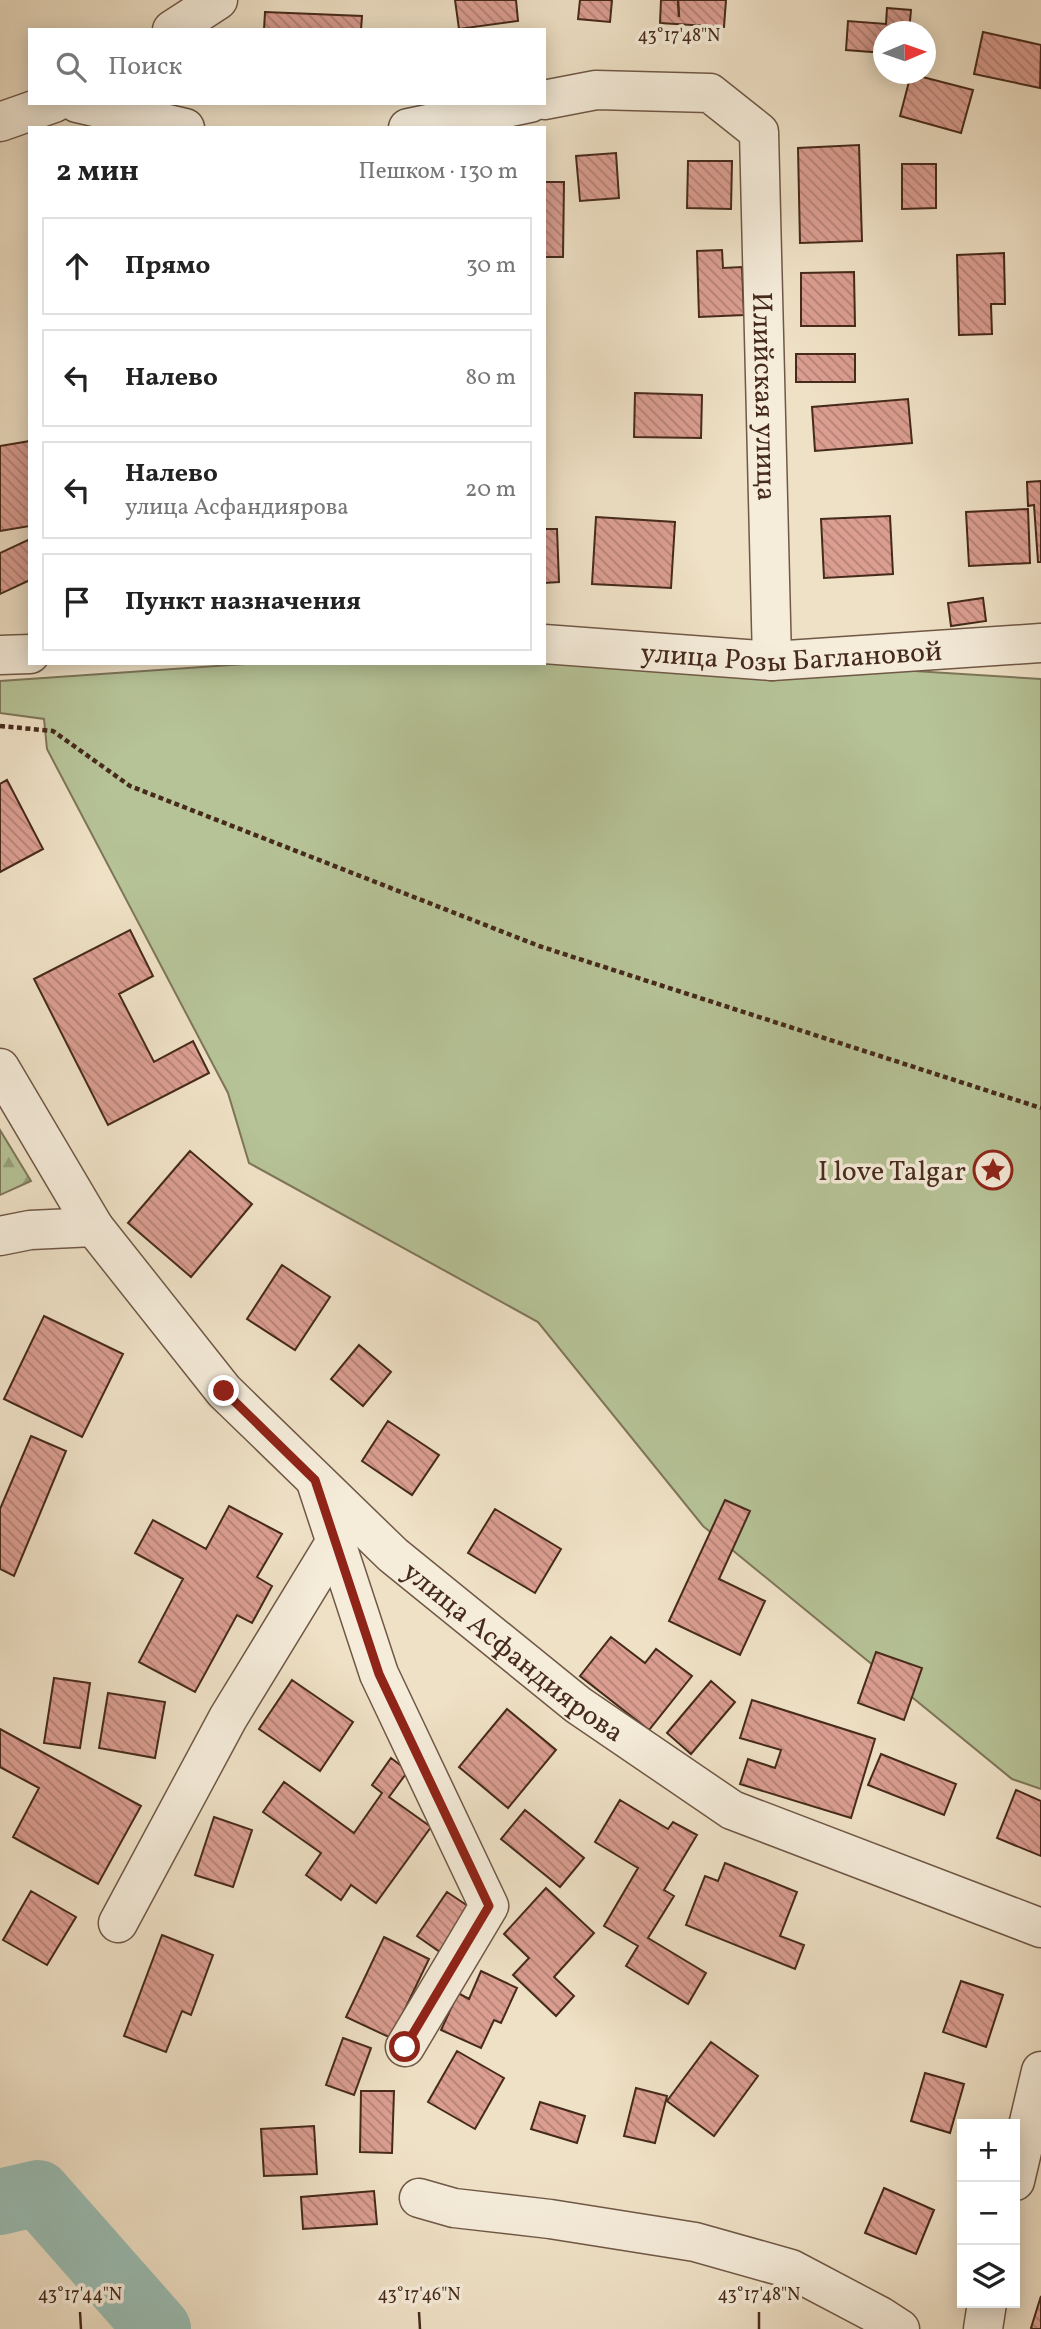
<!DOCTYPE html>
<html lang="ru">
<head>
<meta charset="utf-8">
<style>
  body { margin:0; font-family:Vollkorn,serif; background:#f6f6f6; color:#222 }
  .controls { position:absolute; right:21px; bottom:21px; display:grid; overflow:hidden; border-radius:0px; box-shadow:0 4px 18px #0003 }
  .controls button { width:63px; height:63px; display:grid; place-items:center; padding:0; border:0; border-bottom:2px solid #e0e0e0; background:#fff; color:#222; font:35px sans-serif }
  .compass { position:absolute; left:873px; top:21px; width:63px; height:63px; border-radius:50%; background:#fff; box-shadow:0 4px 18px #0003; rotate:88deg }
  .stop { position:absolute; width:21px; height:21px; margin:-16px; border:5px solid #8f2418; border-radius:50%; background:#fff }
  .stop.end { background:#8f2418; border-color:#fff; box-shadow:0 2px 7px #0008 }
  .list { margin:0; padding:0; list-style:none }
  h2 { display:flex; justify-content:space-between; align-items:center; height:91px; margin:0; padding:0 28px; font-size:30px }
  h2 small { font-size:23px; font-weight:400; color:#767676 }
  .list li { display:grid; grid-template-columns:46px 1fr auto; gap:21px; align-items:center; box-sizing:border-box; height:98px; margin:0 14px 14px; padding:0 14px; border:2px solid #e0e0e0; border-radius:0px }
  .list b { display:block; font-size:26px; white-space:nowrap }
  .list p { margin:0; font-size:23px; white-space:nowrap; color:#767676 }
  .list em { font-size:23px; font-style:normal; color:#767676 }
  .icon { flex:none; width:38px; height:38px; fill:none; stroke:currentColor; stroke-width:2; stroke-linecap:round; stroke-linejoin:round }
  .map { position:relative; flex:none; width:1041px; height:2329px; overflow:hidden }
  .search { position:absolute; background:#fff; box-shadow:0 4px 18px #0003; left:28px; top:28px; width:518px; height:77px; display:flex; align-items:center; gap:18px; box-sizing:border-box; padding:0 24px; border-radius:0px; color:#767676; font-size:26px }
  .panel { position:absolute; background:#fff; box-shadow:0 4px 18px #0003; left:28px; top:126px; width:518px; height:539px; border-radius:0px }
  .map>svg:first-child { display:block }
  .green { fill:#b6c397; stroke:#7e7659; stroke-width:2 }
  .forest { fill:url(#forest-firs); stroke:#7e7659; stroke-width:2 }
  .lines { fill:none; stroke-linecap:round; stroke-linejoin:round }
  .river { stroke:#9abeb4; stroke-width:66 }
  .building { fill:url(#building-back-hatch); stroke:#462a1b; stroke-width:2 }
  .street-casing { stroke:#705846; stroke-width:41 }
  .path { stroke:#462a1b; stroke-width:4.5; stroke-dasharray:5 3.5; stroke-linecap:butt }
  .street { stroke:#f5ecda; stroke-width:38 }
  .route { stroke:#8f2418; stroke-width:9 }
  .ticks { fill:none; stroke:#462a1b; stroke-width:2.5 }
  .labels { text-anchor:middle; stroke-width:7; stroke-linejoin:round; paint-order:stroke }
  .street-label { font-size:28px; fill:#462a1b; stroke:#f5ecda }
  .poi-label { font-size:28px; fill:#462a1b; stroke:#f5ecda; text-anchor:end }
  .ticks-label { font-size:18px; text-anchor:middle; fill:#462a1b; stroke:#f5ecda; stroke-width:7; stroke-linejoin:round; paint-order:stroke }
</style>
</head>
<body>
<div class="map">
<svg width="1041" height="2329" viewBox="0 0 1041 2329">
  <defs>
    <pattern id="forest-firs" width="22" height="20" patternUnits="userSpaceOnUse" patternTransform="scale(1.75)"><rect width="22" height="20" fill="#b6c397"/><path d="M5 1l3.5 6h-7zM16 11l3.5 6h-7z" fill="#969f7a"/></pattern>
    <pattern id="building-back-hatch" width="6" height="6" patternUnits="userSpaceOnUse" patternTransform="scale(1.75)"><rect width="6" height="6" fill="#db9e91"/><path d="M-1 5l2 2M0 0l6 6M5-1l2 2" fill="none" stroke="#b38176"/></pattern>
  </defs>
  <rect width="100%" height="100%" fill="#efe1c6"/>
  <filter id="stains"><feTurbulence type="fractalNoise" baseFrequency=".00286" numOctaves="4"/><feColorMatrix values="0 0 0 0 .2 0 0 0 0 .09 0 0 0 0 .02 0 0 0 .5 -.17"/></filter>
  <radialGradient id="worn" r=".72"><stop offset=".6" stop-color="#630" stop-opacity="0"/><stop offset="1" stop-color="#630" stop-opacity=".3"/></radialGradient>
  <path class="green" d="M 737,660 L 1041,679 L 1041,1789 L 1012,1779 L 703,1526 L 538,1322 L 249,1163 L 228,1093 L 47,749 L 44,719 L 0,713 L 0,681 L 261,663 L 544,663 Z"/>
  <path class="forest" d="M 0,1130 L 31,1181 L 0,1195 Z"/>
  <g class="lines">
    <path class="river" d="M 0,2202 L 38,2193 L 158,2329"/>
  </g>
  <path class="building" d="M 455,0 L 516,0 L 518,21 L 459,29 Z
    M 580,0 L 612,0 L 610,22 L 578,19 Z
    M 661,0 L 726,0 L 724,27 L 660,23 Z
    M 887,8 L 911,10 L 909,32 L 884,32 L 884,53 L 846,50 L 848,21 L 886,24 Z
    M 265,12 L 362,16 L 361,30 L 264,30 Z
    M 983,32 L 1041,45 L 1040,88 L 974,74 Z
    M 911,74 L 973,90 L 961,133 L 900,116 Z
    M 859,145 L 862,241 L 800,243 L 798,148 Z
    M 616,153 L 619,198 L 580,201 L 576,156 Z
    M 688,161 L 732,161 L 731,209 L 687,208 Z
    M 902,164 L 936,164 L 936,208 L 902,209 Z
    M 544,182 L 564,182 L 563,257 L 544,257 Z
    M 722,250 L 723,268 L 742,267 L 744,315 L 699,317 L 697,251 Z
    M 1004,253 L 1005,304 L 991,304 L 992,334 L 959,335 L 957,255 Z
    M 854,272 L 855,326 L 801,326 L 801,273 Z
    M 796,354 L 855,354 L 855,382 L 796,382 Z
    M 635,393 L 702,395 L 701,438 L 634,437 Z
    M 908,399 L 912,443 L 815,451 L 812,407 Z
    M 30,441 L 30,526 L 0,531 L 0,446 Z
    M 1041,481 L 1041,562 L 1038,562 L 1034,505 L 1028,506 L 1027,482 Z
    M 1028,509 L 1030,563 L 969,566 L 966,512 Z
    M 890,516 L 893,574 L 824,578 L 821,519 Z
    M 596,517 L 675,522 L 671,588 L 592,584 Z
    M 544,529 L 557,529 L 559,582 L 544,583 Z
    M 30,539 L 30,580 L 0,594 L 0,553 Z
    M 983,598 L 986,621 L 951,626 L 948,603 Z
    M 7,780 L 43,849 L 0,872 L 0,784 Z
    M 130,930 L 153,976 L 119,994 L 154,1062 L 193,1041 L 209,1073 L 108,1125 L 34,979 Z
    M 190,1151 L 252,1204 L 191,1277 L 128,1223 Z
    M 282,1265 L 330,1297 L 295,1350 L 247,1319 Z
    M 44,1316 L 123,1354 L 82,1437 L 4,1399 Z
    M 359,1345 L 391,1372 L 363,1406 L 331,1379 Z
    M 388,1421 L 439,1455 L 412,1495 L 362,1461 Z
    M 31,1436 L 66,1451 L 14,1576 L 0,1569 L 0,1509 Z
    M 725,1500 L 750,1511 L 719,1579 L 765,1601 L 740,1655 L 669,1621 Z
    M 229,1506 L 282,1534 L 257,1577 L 272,1586 L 252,1623 L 237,1615 L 195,1692 L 139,1662 L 183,1579 L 135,1553 L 153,1520 L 206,1549 Z
    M 495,1509 L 561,1549 L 535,1593 L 468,1553 Z
    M 611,1637 L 645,1663 L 656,1649 L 692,1676 L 649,1730 L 580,1676 Z
    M 876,1652 L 922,1668 L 904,1720 L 858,1703 Z
    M 54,1678 L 90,1683 L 80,1748 L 44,1743 Z
    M 292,1680 L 353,1722 L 320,1771 L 259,1729 Z
    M 711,1681 L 735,1702 L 691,1754 L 667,1733 Z
    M 108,1693 L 165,1702 L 155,1758 L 99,1748 Z
    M 752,1700 L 875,1739 L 851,1818 L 740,1784 L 748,1759 L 775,1768 L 781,1750 L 740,1738 Z
    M 507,1709 L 556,1750 L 508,1808 L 459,1767 Z
    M 0,1729 L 141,1806 L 98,1884 L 13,1837 L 39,1788 L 0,1767 Z
    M 881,1754 L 956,1784 L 944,1815 L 868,1785 Z
    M 391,1758 L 408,1771 L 389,1797 L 431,1827 L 376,1903 L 351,1885 L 341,1900 L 306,1875 L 321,1853 L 263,1812 L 284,1782 L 354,1833 L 382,1793 L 372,1785 Z
    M 1016,1790 L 1041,1801 L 1041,1856 L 997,1838 Z
    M 620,1800 L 668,1829 L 673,1822 L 697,1835 L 664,1890 L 674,1896 L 648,1938 L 706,1973 L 688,2004 L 626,1966 L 638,1946 L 604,1926 L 638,1868 L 595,1842 Z
    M 525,1810 L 584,1858 L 560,1887 L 501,1839 Z
    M 214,1817 L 252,1830 L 233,1887 L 195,1875 Z
    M 725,1863 L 797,1892 L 780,1936 L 804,1945 L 795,1969 L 686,1925 L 705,1876 L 718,1881 Z
    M 546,1888 L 594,1933 L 554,1977 L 574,1996 L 556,2016 L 513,1975 L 529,1958 L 504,1934 Z
    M 31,1891 L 76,1917 L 47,1965 L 3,1940 Z
    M 447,1892 L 471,1908 L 440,1952 L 417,1936 Z
    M 162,1935 L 213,1955 L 191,2015 L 182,2011 L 166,2052 L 124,2036 Z
    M 384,1937 L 429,1959 L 391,2038 L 346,2017 Z
    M 481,1971 L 517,1988 L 501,2023 L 494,2020 L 481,2048 L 441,2030 L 458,1993 L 469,1999 Z
    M 961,1981 L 1003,1995 L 986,2047 L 943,2032 Z
    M 343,2038 L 371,2048 L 354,2095 L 326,2085 Z
    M 711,2042 L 758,2076 L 714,2136 L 667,2101 Z
    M 457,2051 L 504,2078 L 475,2129 L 428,2102 Z
    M 925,2073 L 964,2084 L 950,2133 L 911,2121 Z
    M 636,2088 L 667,2096 L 655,2143 L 624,2136 Z
    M 361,2091 L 394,2091 L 392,2153 L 360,2152 Z
    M 540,2102 L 585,2116 L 577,2143 L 531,2129 Z
    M 314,2126 L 317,2174 L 264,2176 L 261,2129 Z
    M 884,2188 L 934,2210 L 916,2254 L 865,2233 Z
    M 374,2191 L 377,2224 L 303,2229 L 301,2197 Z
    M 1041,2296 L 1041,2329 L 1033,2329 L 1031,2328 Z"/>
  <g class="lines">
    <defs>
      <g id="street">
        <path d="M 172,30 L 218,0"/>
        <path id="s1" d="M 544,100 L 596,90 L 710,93 L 759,132 L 772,661"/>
        <path d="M 77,103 L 185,128"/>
        <path d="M 0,122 L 54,103"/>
        <path d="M 408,128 L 530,103"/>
        <path id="s2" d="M 544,644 L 772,661 L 1041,643"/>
        <path d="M 0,655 L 30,654"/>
        <path id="s3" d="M 0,1068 L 94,1227 L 224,1391 L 393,1555 L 578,1705 L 732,1810 L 1041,1928"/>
        <path d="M 0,1236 L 30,1230 L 94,1227"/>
        <path d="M 317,1485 L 379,1674 L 489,1906 L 405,2047"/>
        <path d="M 118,1923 L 228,1718 L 336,1541"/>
        <path d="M 1015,2181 L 1041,2071"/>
        <path d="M 419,2198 L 454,2208 L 550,2219 L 695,2242 L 791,2269 L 880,2316 L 900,2329"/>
        <path d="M 983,2329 L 987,2303"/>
      </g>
    </defs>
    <use href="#street" class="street-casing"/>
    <path class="path" d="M 0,726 L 53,731 L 130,786 L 539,946 L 1041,1108"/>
    <use href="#street" class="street"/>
  </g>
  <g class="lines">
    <path class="route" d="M 224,1391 L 315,1480 L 379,1674 L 489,1906 L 405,2047"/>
  </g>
  <path class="ticks" d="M 678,0 L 679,17M 80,2312 L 81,2329M 419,2312 L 420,2329M 759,2312 L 759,2329"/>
  <defs>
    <symbol id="sight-ring" viewBox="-11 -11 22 22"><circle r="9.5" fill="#f5ecda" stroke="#8f2418" stroke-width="1.5"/><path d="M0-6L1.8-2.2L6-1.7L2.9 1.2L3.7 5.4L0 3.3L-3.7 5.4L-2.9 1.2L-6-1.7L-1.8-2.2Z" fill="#8f2418"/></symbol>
  </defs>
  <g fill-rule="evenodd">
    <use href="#sight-ring" x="971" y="1148" width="44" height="44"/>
  </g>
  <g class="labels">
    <g class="street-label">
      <text dy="10" stroke="none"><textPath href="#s1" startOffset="494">Илийская улица</textPath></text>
      <text dy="10" stroke="none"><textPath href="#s2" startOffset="248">улица Розы Баглановой</textPath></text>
      <text dy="10" stroke="none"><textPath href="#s3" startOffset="784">улица Асфандиярова</textPath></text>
    </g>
    <g class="poi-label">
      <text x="966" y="1180">I love Talgar</text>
    </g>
  </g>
  <g class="ticks-label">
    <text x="679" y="41">43°17'48"N</text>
    <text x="80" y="2300">43°17'44"N</text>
    <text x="419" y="2300">43°17'46"N</text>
    <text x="759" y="2300">43°17'48"N</text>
  </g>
  <rect width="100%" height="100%" filter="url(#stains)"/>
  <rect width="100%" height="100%" fill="url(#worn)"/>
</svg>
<div class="controls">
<button>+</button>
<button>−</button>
<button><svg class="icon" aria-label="layers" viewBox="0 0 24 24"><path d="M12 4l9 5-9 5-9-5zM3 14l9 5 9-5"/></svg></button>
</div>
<svg class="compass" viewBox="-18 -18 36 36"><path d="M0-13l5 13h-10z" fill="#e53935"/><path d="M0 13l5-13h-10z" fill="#767676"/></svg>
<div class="stop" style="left:405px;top:2047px"></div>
<div class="stop end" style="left:224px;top:1391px"></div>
<div class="search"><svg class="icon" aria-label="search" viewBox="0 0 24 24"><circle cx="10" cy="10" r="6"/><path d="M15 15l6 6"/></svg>Поиск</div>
<section class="panel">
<h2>2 мин<small>Пешком · 130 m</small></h2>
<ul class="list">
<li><svg class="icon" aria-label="ahead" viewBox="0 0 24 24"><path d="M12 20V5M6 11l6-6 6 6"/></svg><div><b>Прямо</b></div><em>30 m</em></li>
<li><svg class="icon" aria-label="left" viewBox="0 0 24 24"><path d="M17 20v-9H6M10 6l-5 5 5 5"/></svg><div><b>Налево</b></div><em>80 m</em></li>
<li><svg class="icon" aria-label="left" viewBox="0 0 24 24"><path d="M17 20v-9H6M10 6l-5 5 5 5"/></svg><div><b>Налево</b><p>улица Асфандиярова</p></div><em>20 m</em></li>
<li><svg class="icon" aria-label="arrive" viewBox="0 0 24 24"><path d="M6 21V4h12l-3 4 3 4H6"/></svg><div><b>Пункт назначения</b></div></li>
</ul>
</section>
</div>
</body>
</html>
